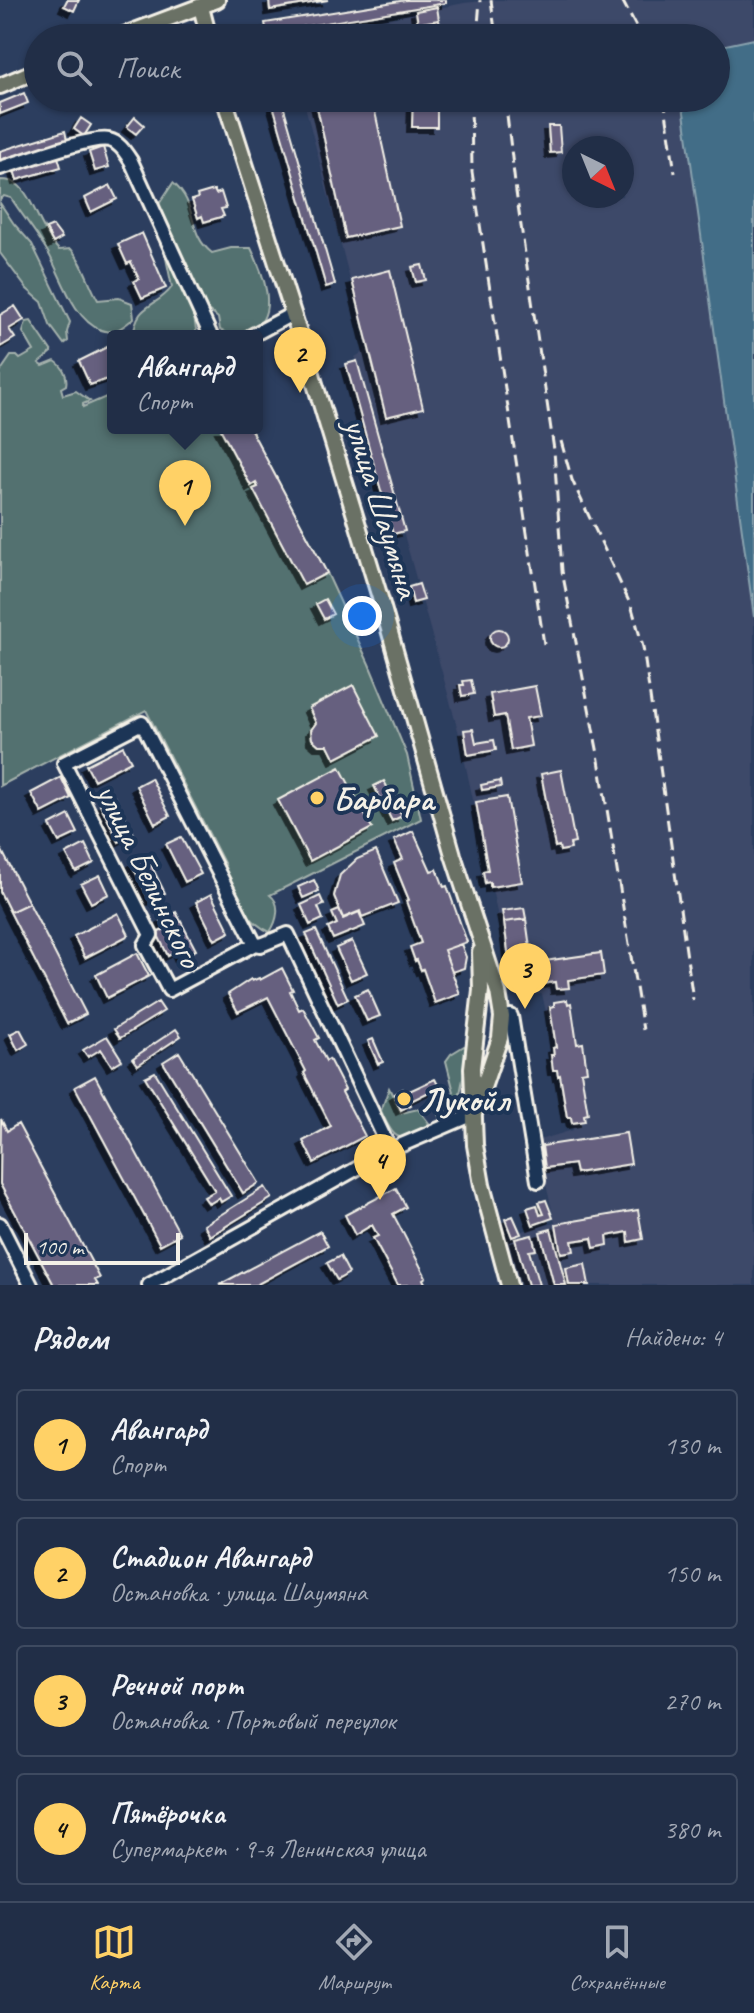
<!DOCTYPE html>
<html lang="ru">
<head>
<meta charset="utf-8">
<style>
  body { margin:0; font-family:Caveat,sans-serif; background:#29364e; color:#f1f3f6 }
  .compass { position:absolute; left:562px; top:136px; width:72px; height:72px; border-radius:50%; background:#212e47; box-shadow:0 2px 6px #0004; rotate:137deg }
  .scale { position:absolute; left:24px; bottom:20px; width:156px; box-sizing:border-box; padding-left:8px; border:4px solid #f4f1e8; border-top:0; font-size:22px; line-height:28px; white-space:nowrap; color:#f4f1e8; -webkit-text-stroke:6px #1d3557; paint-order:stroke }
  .you { position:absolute; left:362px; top:616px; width:28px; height:28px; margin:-20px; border:6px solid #fff; border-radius:50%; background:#1a73e8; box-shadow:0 0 0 12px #1a73e833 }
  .badge { display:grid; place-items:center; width:52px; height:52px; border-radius:50%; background:#ffd166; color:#111; font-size:26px; font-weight:700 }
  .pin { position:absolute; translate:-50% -66px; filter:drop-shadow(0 2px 4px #0008) }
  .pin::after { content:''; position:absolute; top:42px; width:28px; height:24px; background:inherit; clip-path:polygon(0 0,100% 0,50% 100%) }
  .popup { position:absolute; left:107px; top:330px; width:156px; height:104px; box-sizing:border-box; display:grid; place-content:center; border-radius:8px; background:#212e47; filter:drop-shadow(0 2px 6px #0005); font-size:26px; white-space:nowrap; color:#a2a8b4 }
  .popup b { font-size:30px; color:#f1f3f6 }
  .popup::after { content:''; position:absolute; left:50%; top:100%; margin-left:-16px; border:16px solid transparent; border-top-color:#212e47 }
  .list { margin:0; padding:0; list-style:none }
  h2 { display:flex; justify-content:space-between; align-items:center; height:104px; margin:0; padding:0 32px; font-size:34px }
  h2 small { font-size:26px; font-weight:400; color:#a2a8b4 }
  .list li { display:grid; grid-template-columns:52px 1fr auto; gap:24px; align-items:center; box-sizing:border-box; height:112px; margin:0 16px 16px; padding:0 16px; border:2px solid #3e4a60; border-radius:8px }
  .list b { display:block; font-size:30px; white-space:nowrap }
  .list p { margin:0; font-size:26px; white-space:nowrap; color:#a2a8b4 }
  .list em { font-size:26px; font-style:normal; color:#a2a8b4 }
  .icon { flex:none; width:44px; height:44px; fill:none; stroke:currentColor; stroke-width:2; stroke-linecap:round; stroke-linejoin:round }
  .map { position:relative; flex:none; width:754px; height:1285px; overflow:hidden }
  .search { position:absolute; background:#212e47; box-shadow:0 2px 6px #0004; left:24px; right:24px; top:24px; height:88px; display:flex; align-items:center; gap:20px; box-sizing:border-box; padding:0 28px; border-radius:44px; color:#a2a8b4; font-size:30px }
  .sheet { height:616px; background:#212e47 }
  nav { display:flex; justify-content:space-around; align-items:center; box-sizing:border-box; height:112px; border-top:2px solid #3e4a60; background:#212e47; font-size:22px; color:#a2a8b4 }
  nav a { display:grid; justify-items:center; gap:4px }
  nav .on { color:#ffd166 }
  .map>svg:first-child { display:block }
  .built { fill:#3d4869; fill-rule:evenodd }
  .green { fill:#537170; stroke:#a4b1ac; stroke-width:2 }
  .water { fill:#426d87; stroke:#89a2ae; stroke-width:2 }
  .building { fill:#66617f; stroke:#f4f1e8; stroke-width:2; filter:url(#shadow) }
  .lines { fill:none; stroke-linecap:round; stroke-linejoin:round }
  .minor-casing { stroke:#f4f1e8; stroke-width:18 }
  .major-casing { stroke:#f4f1e8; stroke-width:20 }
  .minor { stroke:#1d3557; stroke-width:12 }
  .major { stroke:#6b7165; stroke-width:14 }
  .rail { stroke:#f4f1e8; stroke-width:3; stroke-dasharray:12 6; stroke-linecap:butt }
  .poi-dot { fill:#ffd166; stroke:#1d3557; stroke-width:3 }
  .labels { text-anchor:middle; stroke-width:8; stroke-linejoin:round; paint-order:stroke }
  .street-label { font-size:34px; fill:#f4f1e8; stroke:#1d3557 }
  .poi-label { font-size:34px; font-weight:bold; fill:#f4f1e8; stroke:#1d3557; text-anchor:start }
</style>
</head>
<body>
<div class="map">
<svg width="754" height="1285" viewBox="0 0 754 1285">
  <defs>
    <filter id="shadow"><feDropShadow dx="-5" dy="5" stdDeviation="0" flood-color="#0009"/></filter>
  </defs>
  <rect width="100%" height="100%" fill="#2c3e5f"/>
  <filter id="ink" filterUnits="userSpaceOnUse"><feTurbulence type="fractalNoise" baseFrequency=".0125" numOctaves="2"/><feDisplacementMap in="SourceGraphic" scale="16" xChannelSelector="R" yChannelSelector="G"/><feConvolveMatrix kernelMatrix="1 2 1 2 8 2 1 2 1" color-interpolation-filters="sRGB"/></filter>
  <g filter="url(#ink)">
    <path class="built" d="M 492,0 L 754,0 L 754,39 L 716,47 L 716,38 L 291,38 L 464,3 Z
      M 303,98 L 682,98 L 754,617 L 754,1285 L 520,1285 L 506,1235 L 555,1223 L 536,1141 L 573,1130 L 542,994 L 515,997 L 459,734 L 355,357 L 368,349 ZM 574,148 L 622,148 L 622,196 L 574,196 Z"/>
    <path class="green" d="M 0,180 C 6,180 14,181 18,185 C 32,195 42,234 59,250 L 71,249 C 84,263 88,283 98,300 L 119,298 L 132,303 L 134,318 C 124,326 115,335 101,330 C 72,319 61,273 46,249 C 35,231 22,215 11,198 L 4,196 L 0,200 Z
      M 173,183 C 199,204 186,233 212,253 L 231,248 L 251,248 C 262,271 281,314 251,331 C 246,334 237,335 232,336 L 220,330 L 218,318 L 203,306 L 193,310 L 197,336 L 134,336 C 134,304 157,308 172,287 L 166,258 L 179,254 L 162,218 L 159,204 Z
      M 0,203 L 14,224 L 32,244 L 70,322 L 67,332 L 68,341 L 64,344 L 50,325 L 42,302 L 27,289 L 0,253 Z
      M 31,321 L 52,352 L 39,363 L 43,366 L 55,361 C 63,366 68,376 66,385 L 61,388 L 63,395 L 76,391 L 90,401 L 83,404 L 83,407 L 113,394 L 113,428 L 250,428 L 327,573 L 369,664 L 407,755 L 421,819 L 270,895 C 282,904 277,921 270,932 C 244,921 233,890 221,866 L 225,865 L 146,710 L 0,786 L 0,372 L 11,356 L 17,356 L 20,359 L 34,351 L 23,332 L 26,322 Z
      M 464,1046 L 469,1048 L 460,1094 L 458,1100 L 440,1116 L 437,1109 L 454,1092 L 446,1061 L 451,1054 Z
      M 389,1088 L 401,1113 L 418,1109 L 429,1123 C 425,1129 420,1131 413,1135 C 394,1145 388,1125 381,1111 Z"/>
    <path class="water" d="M 754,39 L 754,617 L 682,98 L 716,98 L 716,47 Z"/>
    <path class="building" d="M 67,0 L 79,0 L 74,11 L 64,6 Z
      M 269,0 L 328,0 L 270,10 Z
      M 406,0 L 446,0 L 446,3 L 277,31 L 278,38 L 268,38 L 265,23 Z
      M 437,7 L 439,20 L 418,24 L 416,11 Z
      M 439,20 L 442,38 L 391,38 L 390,28 Z
      M 24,93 L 28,103 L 0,114 L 0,103 Z
      M 271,98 L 281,98 L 335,284 L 326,287 Z
      M 315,98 L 372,98 L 400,226 L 346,238 Z
      M 413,98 L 437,98 L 437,127 L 412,127 Z
      M 135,117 L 144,125 L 136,134 L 127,127 Z
      M 81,118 L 91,125 L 84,136 L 74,129 Z
      M 548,126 L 559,126 L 561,152 L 550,153 Z
      M 65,131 L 67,140 L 0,160 L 0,151 Z
      M 103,147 L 109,167 L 95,171 L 89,152 Z
      M 58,157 L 61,167 L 17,180 L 14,170 Z
      M 110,185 L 117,199 L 91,212 L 85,198 Z
      M 214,190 L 216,194 L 221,192 L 226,208 L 221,209 L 224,216 L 204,222 L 202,216 L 198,218 L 192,200 L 198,198 L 197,195 Z
      M 53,226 L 62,238 L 53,243 L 46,229 Z
      M 142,233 L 166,288 L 142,298 L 134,281 L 139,279 L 131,262 L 127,264 L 118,244 Z
      M 422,265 L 426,280 L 416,282 L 412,267 Z
      M 390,270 L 423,408 L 386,417 L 352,280 Z
      M 15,306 L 24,320 L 9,329 L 15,338 L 0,347 L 0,315 Z
      M 113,344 L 113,377 L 90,385 L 79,361 Z
      M 357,361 L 405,531 L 393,534 L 346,364 Z
      M 220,428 L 250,428 L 327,573 L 304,585 L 253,489 L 258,487 L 256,483 L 251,486 Z
      M 419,584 L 424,600 L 413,603 L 409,587 Z
      M 325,599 L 333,614 L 324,619 L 316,604 Z
      M490 638a9 9 0 1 1 18 0a9 9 0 1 1-18 0Z
      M 471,680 L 474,694 L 462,696 L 460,685 L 464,685 L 463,681 Z
      M 353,685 L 379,736 L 335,759 L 328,745 L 319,745 L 312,739 L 311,730 L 316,723 L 309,708 Z
      M 535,686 L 541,716 L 526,718 L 531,746 L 511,750 L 505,715 L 494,717 L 490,694 Z
      M 473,729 L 476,743 L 494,740 L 496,750 L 468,755 L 464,730 Z
      M 123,746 L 131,761 L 94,780 L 86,765 Z
      M 340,767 L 372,828 L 310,861 L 278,800 Z
      M 561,770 L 575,843 L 570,844 L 571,849 L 560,851 L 559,846 L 555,847 L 541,774 Z
      M 61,777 L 71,798 L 42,813 L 31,793 Z
      M 151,778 L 170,816 L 155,824 L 136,786 Z
      M 384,781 L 402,816 L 392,821 L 374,786 Z
      M 500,781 L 501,787 L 482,790 L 481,785 Z
      M 115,797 L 134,834 L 119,842 L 100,804 Z
      M 507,797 L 522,882 L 490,887 L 490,882 L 485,883 L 483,871 L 488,870 L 476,802 Z
      M 69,815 L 78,833 L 59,842 L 50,825 Z
      M 413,831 L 431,871 L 437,869 L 444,887 L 447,886 L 467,942 L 444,950 L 460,994 L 435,1003 L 423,969 L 421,970 L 417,960 L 415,961 L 410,947 L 421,943 L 406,901 L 409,900 L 394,863 L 403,859 L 394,840 Z
      M 181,837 L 201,874 L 185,882 L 166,844 Z
      M 85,844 L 94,863 L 76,872 L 66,854 Z
      M 0,847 L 29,903 L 10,912 L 0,892 Z
      M 376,851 L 398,903 L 362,917 L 360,911 L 343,918 L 334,896 L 340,875 L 357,859 Z
      M 146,855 L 165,893 L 150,901 L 131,863 Z
      M 100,875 L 109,894 L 91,903 L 81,884 Z
      M 314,880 L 319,891 L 303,898 L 298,887 Z
      M 211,894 L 230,932 L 215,940 L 196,902 Z
      M 320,896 L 324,905 L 318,907 L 323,919 L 310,925 L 301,905 Z
      M 29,903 L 86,1014 L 67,1024 L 10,912 Z
      M 524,908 L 526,919 L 504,922 L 502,911 Z
      M 339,910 L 343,919 L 359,912 L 365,926 L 333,939 L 328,928 L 337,924 L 332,913 Z
      M 176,912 L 196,950 L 180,958 L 177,951 L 168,956 L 157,933 L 165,929 L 161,920 Z
      M 118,913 L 129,935 L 85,958 L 74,936 Z
      M 526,919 L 532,962 L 510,966 L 504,922 Z
      M 316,930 L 348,999 L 338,1004 L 306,934 Z
      M 352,941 L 367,973 L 351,980 L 336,948 Z
      M 461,944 L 466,957 L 464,968 L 452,972 L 444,950 Z
      M 137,953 L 149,976 L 107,998 L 96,975 Z
      M 601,953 L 604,975 L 568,980 L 569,988 L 556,989 L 555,982 L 519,987 L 516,965 Z
      M 282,968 L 293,990 L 290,991 L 299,1010 L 303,1008 L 319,1038 L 315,1040 L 326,1061 L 329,1059 L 345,1090 L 342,1092 L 365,1136 L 314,1163 L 303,1141 L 331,1126 L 304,1073 L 306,1071 L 268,997 L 238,1012 L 228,994 L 251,979 L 252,981 L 259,978 L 260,980 Z
      M 368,989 L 380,1016 L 367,1021 L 355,995 Z
      M 567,1000 L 568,1004 L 571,1003 L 577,1044 L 583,1043 L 587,1071 L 581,1072 L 588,1114 L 584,1115 L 585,1121 L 572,1123 L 571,1117 L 567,1117 L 560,1075 L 558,1076 L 557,1070 L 553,1070 L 551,1055 L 554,1055 L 553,1048 L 556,1047 L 550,1007 L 554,1006 L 554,1002 Z
      M 158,1002 L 164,1011 L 120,1038 L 114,1029 Z
      M 20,1029 L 28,1044 L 18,1050 L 10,1034 Z
      M 176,1029 L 181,1036 L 138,1065 L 133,1058 Z
      M 107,1036 L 122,1060 L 112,1066 L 101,1049 L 88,1057 L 83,1050 Z
      M 373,1039 L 383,1062 L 378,1064 L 368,1041 Z
      M 179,1052 L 259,1183 L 243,1193 L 163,1062 Z
      M 155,1072 L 231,1196 L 221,1202 L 219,1198 L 209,1204 L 204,1197 L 215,1191 L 145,1077 Z
      M 95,1076 L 180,1234 L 160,1245 L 75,1087 Z
      M 435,1079 L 439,1087 L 409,1102 L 405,1093 Z
      M 403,1089 L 411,1105 L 401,1110 L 394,1094 Z
      M 1,1119 L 7,1131 L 18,1124 L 100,1278 L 95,1280 L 98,1285 L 54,1285 L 0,1184 Z
      M 626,1133 L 631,1164 L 576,1173 L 574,1164 L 545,1168 L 542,1146 Z
      M 265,1187 L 272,1198 L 210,1236 L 204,1225 Z
      M 396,1188 L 406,1207 L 393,1214 L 426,1277 L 423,1279 L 426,1285 L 398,1285 L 373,1238 L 378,1236 L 372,1225 L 355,1235 L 345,1215 Z
      M 546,1200 L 553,1218 L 533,1225 L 527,1208 L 537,1205 L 540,1215 L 544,1214 L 539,1202 Z
      M 638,1210 L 643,1239 L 629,1242 L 628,1232 L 607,1236 L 608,1245 L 594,1248 L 592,1238 L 572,1241 L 574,1251 L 561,1253 L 556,1224 Z
      M 513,1216 L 521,1234 L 512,1237 L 505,1219 Z
      M 551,1229 L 566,1285 L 554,1285 L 540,1232 Z
      M 320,1231 L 328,1246 L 256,1285 L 219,1285 Z
      M 532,1235 L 536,1250 L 529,1251 L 539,1285 L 528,1285 L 515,1239 Z
      M 340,1256 L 349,1273 L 337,1280 L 327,1263 Z
      M 585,1264 L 589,1285 L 569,1285 L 566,1268 Z"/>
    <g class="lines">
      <defs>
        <path id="minor" d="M 0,168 C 22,162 90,136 109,140 C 119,142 125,152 131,161 L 211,336
          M 251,336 L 292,314
          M 255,944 L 169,990 L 145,945 L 151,935 L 64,763 L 142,723 L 255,944 L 261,945 L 288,934 L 390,1150
          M 502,1017 L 511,1016 L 538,1181
          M 0,1224 L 31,1285
          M 149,1285 L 390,1150 L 474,1114"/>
        <path id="major" d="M 201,7 L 209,38
          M 116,38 L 217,0
          M 0,86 L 38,70
          M 224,98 L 305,351 L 381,601 L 453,855 L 498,992 L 502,1017 L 500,1038 L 474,1114
          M 480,952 L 481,990 L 472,1068 L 475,1145 L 482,1185 L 509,1285"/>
      </defs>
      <use href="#minor" class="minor-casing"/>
      <use href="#major" class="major-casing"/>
      <use href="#minor" class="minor"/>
      <use href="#major" class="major"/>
      <path class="rail" d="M 491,0 L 496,38
        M 622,0 L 642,38
        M 477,38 L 480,0
        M 471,98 L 472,172 L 544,644
        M 505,98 L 516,192 L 554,450 L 562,571 L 598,754 L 643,1030
        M 664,98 L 675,173
        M 561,441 L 572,480 L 632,608 L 643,647 L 693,1000"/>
    </g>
  </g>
  <g class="poi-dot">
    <circle cx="317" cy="798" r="8"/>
    <circle cx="404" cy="1099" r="8"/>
  </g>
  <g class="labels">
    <g class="street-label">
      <text transform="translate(383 508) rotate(73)" y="12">улица Шаумяна</text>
      <text transform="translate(150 875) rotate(64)" y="12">улица Белинского</text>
    </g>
    <g class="poi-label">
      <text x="333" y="810">Барбара</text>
      <text x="420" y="1111">Лукойл</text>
    </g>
  </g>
</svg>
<svg class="compass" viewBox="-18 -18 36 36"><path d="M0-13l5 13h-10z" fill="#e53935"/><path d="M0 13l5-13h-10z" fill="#a2a8b4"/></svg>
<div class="scale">100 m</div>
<div class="you"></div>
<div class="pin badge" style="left:185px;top:526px">1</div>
<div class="popup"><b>Авангард</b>Спорт</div>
<div class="pin badge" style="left:300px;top:393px">2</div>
<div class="pin badge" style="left:525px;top:1009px">3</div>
<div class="pin badge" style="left:380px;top:1200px">4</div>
<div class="search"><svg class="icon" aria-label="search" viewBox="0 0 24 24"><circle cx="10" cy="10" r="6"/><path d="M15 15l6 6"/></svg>Поиск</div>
</div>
<section class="sheet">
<h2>Рядом<small>Найдено: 4</small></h2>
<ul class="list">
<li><span class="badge">1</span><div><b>Авангард</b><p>Спорт</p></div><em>130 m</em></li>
<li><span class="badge">2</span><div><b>Стадион Авангард</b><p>Остановка · улица Шаумяна</p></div><em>150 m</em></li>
<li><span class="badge">3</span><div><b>Речной порт</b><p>Остановка · Портовый переулок</p></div><em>270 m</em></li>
<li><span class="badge">4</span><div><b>Пятёрочка</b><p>Супермаркет · 9-я Ленинская улица</p></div><em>380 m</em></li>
</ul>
</section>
<nav>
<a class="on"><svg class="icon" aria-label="map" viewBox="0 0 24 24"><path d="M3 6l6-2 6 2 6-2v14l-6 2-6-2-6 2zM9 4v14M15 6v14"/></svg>Карта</a>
<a><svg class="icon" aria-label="directions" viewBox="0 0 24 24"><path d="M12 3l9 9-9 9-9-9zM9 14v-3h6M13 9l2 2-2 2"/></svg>Маршрут</a>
<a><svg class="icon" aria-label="saved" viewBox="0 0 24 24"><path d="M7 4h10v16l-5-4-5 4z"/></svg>Сохранённые</a>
</nav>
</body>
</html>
